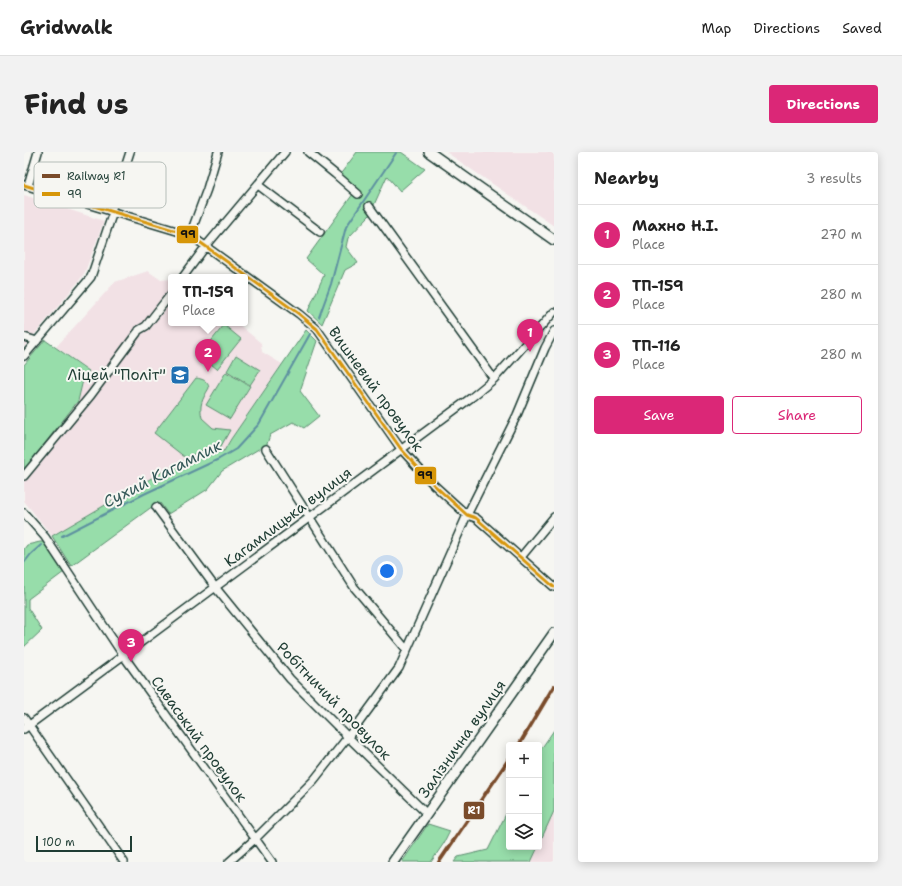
<!DOCTYPE html>
<html lang="en">
<head>
<meta charset="utf-8">
<style>
  body { margin:0; font-family:"Shantell Sans",sans-serif; background:#f2f2f2; color:#222 }
  .controls { position:absolute; right:12px; bottom:12px; display:grid; overflow:hidden; border-radius:4px; box-shadow:0 2px 10px #0003 }
  .controls button { width:36px; height:36px; display:grid; place-items:center; padding:0; border:0; border-bottom:1px solid #e0e0e0; background:#fff; color:#222; font:20px sans-serif }
  .scale { position:absolute; left:12px; bottom:10px; width:96px; box-sizing:border-box; padding-left:4px; border:2px solid #1f3d34; border-top:0; font-size:11px; line-height:14px; white-space:nowrap; color:#1f3d34; -webkit-text-stroke:3px #f6f6f2; paint-order:stroke }
  .you { position:absolute; left:363px; top:419px; width:14px; height:14px; margin:-10px; border:3px solid #fff; border-radius:50%; background:#1a73e8; box-shadow:0 0 0 6px #1a73e833 }
  .badge { display:grid; place-items:center; width:26px; height:26px; border-radius:50%; background:#db2777; color:#fff; font-size:13px; font-weight:700 }
  .pin { position:absolute; translate:-50% -33px; filter:drop-shadow(0 1px 2px #0008) }
  .pin::after { content:''; position:absolute; top:21px; width:14px; height:12px; background:inherit; clip-path:polygon(0 0,100% 0,50% 100%) }
  .popup { position:absolute; left:144px; top:122px; width:80px; height:52px; box-sizing:border-box; display:grid; place-content:center; border-radius:4px; background:#fff; filter:drop-shadow(0 1px 3px #0005); font-size:13px; white-space:nowrap; color:#767676 }
  .popup b { font-size:15px; color:#222 }
  .popup::after { content:''; position:absolute; left:50%; top:100%; margin-left:-8px; border:8px solid transparent; border-top-color:#fff }
  .list { margin:0; padding:0; list-style:none }
  h2 { display:flex; justify-content:space-between; align-items:center; height:52px; margin:0; padding:0 16px; font-size:17px }
  h2 small { font-size:13px; font-weight:400; color:#767676 }
  .list li { display:grid; grid-template-columns:26px 1fr auto; gap:12px; align-items:center; box-sizing:border-box; height:60px; padding:0 16px; border-top:1px solid #e0e0e0 }
  .list b { display:block; font-size:15px; white-space:nowrap }
  .list p { margin:0; font-size:13px; white-space:nowrap; color:#767676 }
  .list em { font-size:13px; font-style:normal; color:#767676 }
  .actions { display:flex; gap:8px; padding:12px 16px }
  .actions a { flex:1; padding:9px 0; border:1px solid #db2777; border-radius:4px; text-align:center; font-size:14px; color:#db2777 }
  .actions .main { background:#db2777; color:#fff }
  .icon { flex:none; width:22px; height:22px; fill:none; stroke:currentColor; stroke-width:2; stroke-linecap:round; stroke-linejoin:round }
  .map { position:relative; flex:none; width:530px; height:710px; overflow:hidden; border-radius:4px }
  header { display:flex; align-items:center; gap:24px; box-sizing:border-box; height:56px; padding:0 20px; background:#fff; border-bottom:1px solid #e0e0e0 }
  header strong { font-size:19px }
  nav { display:flex; gap:22px; margin-inline-start:auto; font-size:14px }
  .intro { display:flex; align-items:center; justify-content:space-between; box-sizing:border-box; height:96px; padding:0 24px }
  h1 { margin:0; font-size:28px }
  .button { padding:10px 18px; border-radius:4px; background:#db2777; color:#fff; font-size:14px; font-weight:700 }
  main { display:flex; gap:24px; padding:0 24px }
  aside { flex:1; background:#fff; border-radius:4px; box-shadow:0 2px 10px #0003 }
  .map>svg:first-child { display:block }
  .built { fill:#f2e1e5 }
  .green { fill:#97ddaa; stroke:#5b8d6f }
  .lines { fill:none; stroke-linecap:round; stroke-linejoin:round }
  .stream { stroke:#5d90a0; stroke-width:2 }
  .minor-casing { stroke:#1f3d34; stroke-width:10 }
  .major-casing { stroke:#1f3d34; stroke-width:12 }
  .minor { stroke:#f6f6f2; stroke-width:7 }
  .major { stroke:#f6f6f2; stroke-width:9 }
  .bus-1-casing { stroke:#f6f6f2; stroke-width:6 }
  .bus-1 { stroke:#d79608; stroke-width:3 }
  .rail-1-casing { stroke:#f6f6f2; stroke-width:7 }
  .rail-1 { stroke:#7a4b2a; stroke-width:4 }
  .labels { text-anchor:middle; stroke-width:4; stroke-linejoin:round; paint-order:stroke }
  .poi-label { font-size:15px; fill:#1f3d34; stroke:#f6f6f2; text-anchor:end }
  .street-label { font-size:15px; fill:#1f3d34; stroke:#f6f6f2 }
  .water-label { font-size:16px; font-style:italic; fill:#345958; stroke:#f6f6f2 }
  .key { fill:#f6f6f2; stroke:#b6beb9; stroke-width:1 }
  .key-label { font-size:11px; fill:#1f3d34 }
  .line-badge { stroke:#f6f6f2; stroke-width:1.5 }
  .badge-label { font-size:11px; text-anchor:middle; font-weight:bold; fill:#fff }
  .pale-badge-label { font-size:11px; text-anchor:middle; font-weight:bold; fill:#111 }
</style>
</head>
<body>
<header>
<strong>Gridwalk</strong>
<nav><a>Map</a><a>Directions</a><a>Saved</a></nav>
</header>
<div class="intro"><h1>Find us</h1><a class="button">Directions</a></div>
<main>
<div class="map">
<svg width="530" height="710" viewBox="0 0 530 710">
  <rect width="100%" height="100%" fill="#f6f6f2"/>
  <filter id="ink" filterUnits="userSpaceOnUse"><feTurbulence type="fractalNoise" baseFrequency=".025" numOctaves="2"/><feDisplacementMap in="SourceGraphic" scale="8" xChannelSelector="R" yChannelSelector="G"/><feConvolveMatrix kernelMatrix="1 2 1 2 8 2 1 2 1" color-interpolation-filters="sRGB"/></filter>
  <g filter="url(#ink)">
    <path class="built" d="M 422,0 L 530,0 L 530,74 Z
      M 0,43 L 80,69 L 61,120 L 55,129 L 0,195 Z
      M 124,119 L 137,128 L 147,127 L 147,171 L 213,171 L 237,191 L 238,200 L 258,212 L 207,287 L 200,299 L 186,297 L 138,320 L 28,384 L 0,349 L 0,318 L 54,249 L 59,228 L 65,219 L 32,195 L 91,130 Z
      M 530,578 L 530,710 L 457,710 L 485,656 L 485,695 L 515,695 L 515,600 Z"/>
    <path class="green" d="M 333,0 L 377,0 L 401,17 L 376,39 L 363,24 L 345,64 L 324,86 L 322,95 L 334,111 L 321,118 L 298,172 L 284,159 L 300,123 L 282,107 L 329,42 L 312,28 Z
      M 200,173 L 217,187 L 193,217 L 176,203 Z
      M 282,178 L 293,189 L 276,239 L 295,264 L 280,276 L 269,270 L 246,283 L 243,292 L 198,319 L 184,337 L 144,362 L 136,351 L 129,354 L 47,414 L 28,384 L 138,320 L 186,297 L 200,299 L 207,287 Z
      M 21,188 L 65,219 L 59,228 L 54,249 L 0,318 L 0,213 Z
      M 212,203 L 236,218 L 226,233 L 203,219 Z
      M 202,220 L 226,234 L 206,267 L 182,253 Z
      M 172,226 C 179,227 184,229 185,236 C 178,248 175,253 178,266 L 189,276 L 206,278 L 196,296 L 185,295 L 162,306 L 130,281 Z
      M 16,390 L 20,390 L 40,420 L 4,447 L 4,456 L 18,478 L 0,495 L 0,397 L 3,393 Z
      M 530,578 L 530,659 L 515,692 L 515,600 Z
      M 485,656 L 485,695 L 514,695 L 507,710 L 430,710 L 434,705 L 464,698 Z
      M 404,672 L 426,679 L 420,691 L 407,710 L 378,710 Z"/>
    <g class="lines">
      <path class="stream" d="M 295,165 L 307,132 L 322,75 L 372,1
        M 38,384 L 120,342 L 195,307 L 212,297 L 235,272 L 286,182
        M 0,411 L 7,402 L 17,393"/>
      <defs>
        <path id="minor" d="M 284,0 L 311,22 L 334,42
          M 0,33 L 166,83 L 275,162 L 293,177 L 377,297 L 410,333 L 443,363 L 452,366 L 530,435
          M 234,33 L 296,80
          M 4,34 L 14,0
          M 345,54 L 470,227
          M 87,59 L 106,0
          M 166,83 L 183,37 L 194,0
          M 159,125 L 182,94 L 261,0
          M 115,178 L 122,174 L 147,142
          M 0,185 L 13,189
          M 0,204 L 67,125 L 89,60
          M 242,297 L 330,435 L 383,498
          M 0,324 L 67,243 L 113,181
          M 132,355 L 191,435 L 266,527 L 324,585 L 402,661
          M 0,361 L 21,385 L 99,503 L 248,710
          M 497,405 L 530,365
          M 0,566 L 100,710
          M 0,577 L 448,245 L 470,227 L 530,160
          M 205,710 L 231,687 L 290,628 L 334,572 L 375,516 L 443,363 L 493,263 L 521,196 L 530,179"/>
        <path id="major" d="M 405,0 L 530,88
          M 369,710 L 530,481"/>
      </defs>
      <use href="#minor" class="minor-casing"/>
      <use href="#major" class="major-casing"/>
      <use href="#minor" class="minor"/>
      <use href="#major" class="major"/>
      <defs>
        <path id="bus-1" d="M 0,33 L 166,83 L 275,162 L 293,177 L 377,297 L 410,333 L 443,363 L 452,366 L 530,435"/>
      </defs>
      <use href="#bus-1" class="bus-1-casing"/>
      <use href="#bus-1" class="bus-1"/>
      <defs>
        <path id="rail-1" d="M 495,593 L 530,534
          M 415,710 L 485,607"/>
      </defs>
      <use href="#rail-1" class="rail-1-casing"/>
      <use href="#rail-1" class="rail-1"/>
    </g>
  </g>
  <defs>
    <symbol id="school-square" viewBox="-11 -11 22 22"><rect x="-9" y="-9" width="18" height="18" rx="4" fill="#1f6fb2" stroke="#f6f6f2"/><path d="M0-5L7-2L0 1L-7-2ZM-4 1L0 2.5L4 1V4Q0 6-4 4Z" fill="#fff"/></symbol>
  </defs>
  <g fill-rule="evenodd">
    <use href="#school-square" x="145" y="212" width="22" height="22"/>
  </g>
  <g class="labels">
    <g class="poi-label">
      <text x="142" y="228">Ліцей "Політ"</text>
    </g>
    <g class="street-label">
      <text transform="translate(352 237) rotate(54)" y="5">Вишневий провулок</text>
      <text transform="translate(264 365) rotate(-37)" y="5">Кагамлицька вулиця</text>
      <text transform="translate(310 549) rotate(46)" y="5">Робітничий провулок</text>
      <text transform="translate(175 587) rotate(54)" y="5">Сиваський провулок</text>
      <text transform="translate(438 587) rotate(-55)" y="5">Залізнична вулиця</text>
    </g>
    <g class="water-label">
      <text transform="translate(138 321) rotate(-27)" y="6">Сухий Кагамлик</text>
    </g>
  </g>
  <rect x="10" y="10" width="132" height="46" rx="6" class="key"/>
  <rect x="18" y="22" width="18" height="4" fill="#7a4b2a"/>
  <rect x="18" y="40" width="18" height="4" fill="#d79608"/>
  <g class="key-label">
    <text x="43" y="28">Railway R1</text>
    <text x="43" y="46">99</text>
  </g>
  <g class="line-badge">
    <rect x="152" y="73" width="23" height="19" rx="4" fill="#d79608"/>
    <rect x="390" y="314" width="23" height="19" rx="4" fill="#d79608"/>
    <rect x="439" y="649" width="22" height="19" rx="4" fill="#7a4b2a"/>
  </g>
  <g class="badge-label">
    <text x="450" y="662">R1</text>
  </g>
  <g class="pale-badge-label">
    <text x="164" y="86">99</text>
    <text x="401" y="327">99</text>
  </g>
</svg>
<div class="controls">
<button>+</button>
<button>−</button>
<button><svg class="icon" aria-label="layers" viewBox="0 0 24 24"><path d="M12 4l9 5-9 5-9-5zM3 14l9 5 9-5"/></svg></button>
</div>
<div class="scale">100 m</div>
<div class="you"></div>
<div class="pin badge" style="left:506px;top:200px">1</div>
<div class="pin badge" style="left:184px;top:220px">2</div>
<div class="popup"><b>ТП-159</b>Place</div>
<div class="pin badge" style="left:107px;top:510px">3</div>
</div>
<aside>
<h2>Nearby<small>3 results</small></h2>
<ul class="list">
<li><span class="badge">1</span><div><b>Махно Н.І.</b><p>Place</p></div><em>270 m</em></li>
<li><span class="badge">2</span><div><b>ТП-159</b><p>Place</p></div><em>280 m</em></li>
<li><span class="badge">3</span><div><b>ТП-116</b><p>Place</p></div><em>280 m</em></li>
</ul>
<div class="actions"><a class="main">Save</a><a>Share</a></div>
</aside>
</main>
</body>
</html>
